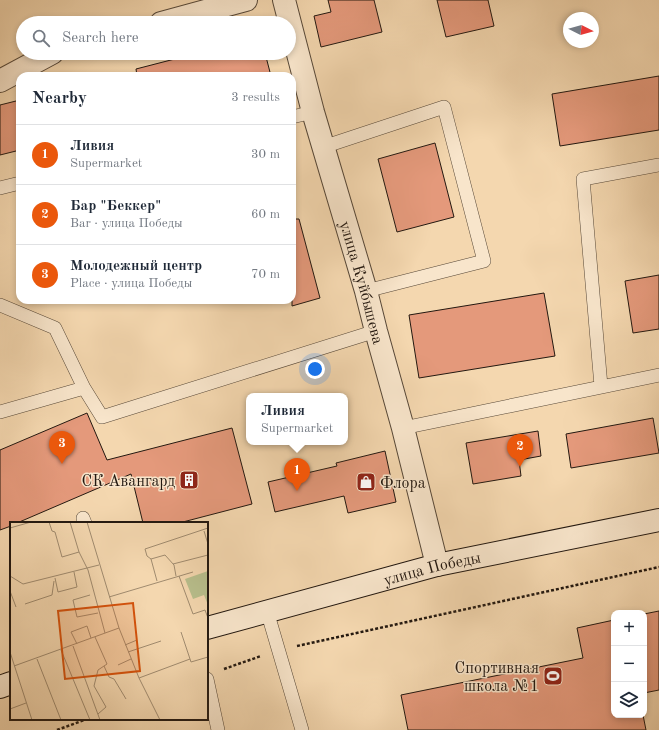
<!DOCTYPE html>
<html lang="en">
<head>
<meta charset="utf-8">
<style>
  body { margin:0; font-family:"Old Standard TT",serif; background:#f6f6f7; color:#1f2937 }
  .controls { position:absolute; right:12px; bottom:12px; display:grid; overflow:hidden; border-radius:8px; box-shadow:0 2px 6px #0003 }
  .controls button { width:36px; height:36px; display:grid; place-items:center; padding:0; border:0; border-bottom:1px solid #e0e1e3; background:#fff; color:#1f2937; font:20px sans-serif }
  .compass { position:absolute; left:563px; top:12px; width:36px; height:36px; border-radius:50%; background:#fff; box-shadow:0 2px 6px #0003; rotate:96deg }
  .you { position:absolute; left:315px; top:369px; width:14px; height:14px; margin:-10px; border:3px solid #fff; border-radius:50%; background:#1a73e8; box-shadow:0 0 0 6px #1a73e833 }
  .badge { display:grid; place-items:center; width:26px; height:26px; border-radius:50%; background:#ea580c; color:#fff; font-size:13px; font-weight:700 }
  .pin { position:absolute; translate:-50% -33px; filter:drop-shadow(0 1px 2px #0008) }
  .pin::after { content:''; position:absolute; top:21px; width:14px; height:12px; background:inherit; clip-path:polygon(0 0,100% 0,50% 100%) }
  .popup { position:absolute; left:246px; top:393px; width:102px; height:52px; box-sizing:border-box; display:grid; place-content:center; border-radius:8px; background:#fff; filter:drop-shadow(0 1px 3px #0005); font-size:13px; white-space:nowrap; color:#747a83 }
  .popup b { font-size:15px; color:#1f2937 }
  .popup::after { content:''; position:absolute; left:50%; top:100%; margin-left:-8px; border:8px solid transparent; border-top-color:#fff }
  .list { margin:0; padding:0; list-style:none }
  h2 { display:flex; justify-content:space-between; align-items:center; height:52px; margin:0; padding:0 16px; font-size:17px }
  h2 small { font-size:13px; font-weight:400; color:#747a83 }
  .list li { display:grid; grid-template-columns:26px 1fr auto; gap:12px; align-items:center; box-sizing:border-box; height:60px; padding:0 16px; border-top:1px solid #e0e1e3 }
  .list b { display:block; font-size:15px; white-space:nowrap }
  .list p { margin:0; font-size:13px; white-space:nowrap; color:#747a83 }
  .list em { font-size:13px; font-style:normal; color:#747a83 }
  .icon { flex:none; width:22px; height:22px; fill:none; stroke:currentColor; stroke-width:2; stroke-linecap:round; stroke-linejoin:round }
  .map { position:relative; flex:none; width:659px; height:730px; overflow:hidden }
  .search { position:absolute; background:#fff; box-shadow:0 2px 6px #0003; left:16px; top:16px; width:280px; height:44px; display:flex; align-items:center; gap:10px; box-sizing:border-box; padding:0 14px; border-radius:22px; color:#747a83; font-size:15px }
  .panel { position:absolute; background:#fff; box-shadow:0 2px 6px #0003; left:16px; top:72px; width:280px; height:232px; border-radius:12px }
  .map>svg:first-child { display:block }
  .building { fill:#e4997b; stroke:#231810 }
  .lines { fill:none; stroke-linecap:round; stroke-linejoin:round }
  .lane-casing { stroke:#574838; stroke-width:14 }
  .street-casing { stroke:#574838; stroke-width:24 }
  .secondary-casing { stroke:#231810; stroke-width:24 }
  .path { stroke:#231810; stroke-width:2.5; stroke-dasharray:3 2; stroke-linecap:butt }
  .lane { stroke:#f8e5cb; stroke-width:13 }
  .street { stroke:#f8e5cb; stroke-width:22 }
  .secondary { stroke:#f8e5cb; stroke-width:22 }
  .labels { text-anchor:middle; stroke-width:3; stroke-linejoin:round; paint-order:stroke }
  .street-label { font-size:16px; fill:#231810; stroke:#f8e5cb }
  .poi-label { font-size:16px; fill:#231810; stroke:#f8e5cb; text-anchor:end }
  .inset-road { fill:none; stroke:#a08b6f; stroke-width:1 }
  .view { fill:#d4520c; fill-opacity:0.15; stroke:#d4520c; stroke-width:2 }
  .inset-edge { fill:none; stroke:#231810; stroke-width:2 }
</style>
</head>
<body>
<div class="map">
<svg width="659" height="730" viewBox="0 0 659 730">
  <rect width="100%" height="100%" fill="#f4d7af"/>
  <filter id="stains"><feTurbulence type="fractalNoise" baseFrequency=".005" numOctaves="4"/><feColorMatrix values="0 0 0 0 .2 0 0 0 0 .09 0 0 0 0 .02 0 0 0 .5 -.17"/></filter>
  <radialGradient id="worn" r=".72"><stop offset=".6" stop-color="#630" stop-opacity="0"/><stop offset="1" stop-color="#630" stop-opacity=".3"/></radialGradient>
  <path class="building" d="M 328,0 L 374,0 L 382,32 L 321,47 L 314,16 L 331,12 Z
    M 437,0 L 488,0 L 494,26 L 446,37 Z
    M 198,53 L 265,53 L 271,76 L 137,76 L 136,69 Z
    M 659,76 L 659,130 L 560,146 L 552,94 Z
    M 20,100 L 20,150 L 0,155 L 0,105 Z
    M 435,143 L 454,217 L 397,232 L 378,159 Z
    M 292,219 L 299,219 L 320,298 L 292,306 Z
    M 659,275 L 659,329 L 633,333 L 625,281 Z
    M 544,293 L 555,356 L 419,378 L 409,315 Z
    M 87,413 L 107,460 L 232,428 L 252,504 L 179,523 L 143,523 L 131,474 L 17,523 L 11,523 L 11,526 L 0,530 L 0,450 Z
    M 653,418 L 659,453 L 571,468 L 566,434 Z
    M 538,431 L 541,456 L 519,460 L 521,476 L 473,484 L 466,443 Z
    M 385,451 L 396,502 L 348,513 L 344,496 L 275,512 L 268,482 L 337,466 L 336,463 Z
    M 659,611 L 659,690 L 644,693 L 644,614 Z
    M 614,620 L 614,715 L 643,715 L 646,730 L 408,730 L 401,695 L 583,658 L 577,628 Z"/>
  <g class="lines">
    <defs>
      <path id="lane" d="M 292,117 L 313,112
        M 323,147 L 444,107 L 484,261 L 366,291
        M 0,188 L 20,183
        M 0,305 L 55,328 L 84,388
        M 601,386 L 583,179 L 659,165
        M 0,412 L 84,388 L 102,417 L 376,331
        M 403,428 L 659,375
        M 83,518 L 85,523
        M 267,611 L 302,730
        M 207,679 L 218,730"/>
      <g id="street">
        <path id="s1" d="M 284,0 L 313,112 L 366,291 L 376,331 L 403,428 L 437,565"/>
        <path d="M 161,23 L 246,0"/>
        <path d="M 0,81 L 52,53"/>
      </g>
      <g id="secondary">
        <path id="s2" d="M 207,628 L 437,565 L 659,520"/>
        <path d="M 0,687 L 11,683"/>
      </g>
    </defs>
    <use href="#lane" class="lane-casing"/>
    <use href="#street" class="street-casing"/>
    <use href="#secondary" class="secondary-casing"/>
    <path class="path" d="M 297,646 L 659,567
      M 224,669 L 261,656
      M 57,730 L 87,719"/>
    <use href="#lane" class="lane"/>
    <use href="#street" class="street"/>
    <use href="#secondary" class="secondary"/>
  </g>
  <defs>
    <symbol id="building-square" viewBox="-11 -11 22 22"><rect x="-9" y="-9" width="18" height="18" rx="4" fill="#8f2418" stroke="#f8e5cb"/><path d="M-4-6H4V6H1V3H-1V6H-4ZM-2.5-4.3h1.7v1.8h-1.7ZM.8-4.3h1.7v1.8H.8ZM-2.5-1h1.7V.8h-1.7ZM.8-1h1.7V.8H.8Z" fill="#fff"/></symbol>
    <symbol id="shop-square" viewBox="-11 -11 22 22"><rect x="-9" y="-9" width="18" height="18" rx="4" fill="#8f2418" stroke="#f8e5cb"/><path d="M-5-2.5h2.3a2.7 3.5 0 0 1 5.4 0H5L5.5 6h-11ZM-1.5-2.5h3a1.5 2.3 0 0 0-3 0Z" fill="#fff"/></symbol>
    <symbol id="stadium-square" viewBox="-11 -11 22 22"><rect x="-9" y="-9" width="18" height="18" rx="4" fill="#8f2418" stroke="#f8e5cb"/><path d="M0-5a6.5 5 0 1 0 0 10a6.5 5 0 1 0 0-10ZM-3.5-1.8h7v3.6h-7Z" fill="#fff"/></symbol>
  </defs>
  <g fill-rule="evenodd">
    <use href="#building-square" x="178" y="469" width="22" height="22"/>
    <use href="#shop-square" x="355" y="471" width="22" height="22"/>
    <use href="#stadium-square" x="542" y="665" width="22" height="22"/>
  </g>
  <g class="labels">
    <g class="street-label">
      <text dy="6" stroke="none"><textPath href="#s1" startOffset="293">улица Куйбышева</textPath></text>
      <text dy="6" stroke="none"><textPath href="#s2" startOffset="233">улица Победы</textPath></text>
    </g>
    <g class="poi-label">
      <text x="175" y="486">СК Авангард</text>
      <text x="380" y="488" text-anchor="start">Флора</text>
      <text x="539" y="673">Спортивная<tspan x="539" dy="18">школа №1</tspan></text>
    </g>
  </g>
  <g transform="translate(10 522)">
    <rect width="198" height="198" fill="#f4d7af"/>
    <path d="M 198,49 L 198,83 L 194,73 L 183,77 L 175,57 Z" fill="#b8bf8d"/>
    <path class="inset-road" d="M 39,0 L 42,9 L 45,10 L 52,35 L 69,30 L 78,48 L 95,111M 60,0 L 69,30M 77,0 L 109,106 L 129,156 L 150,198M 0,6 L 21,0M 194,9 L 198,22M 141,37 L 155,33 L 164,43 L 166,54M 163,42 L 198,33M 0,54 L 13,62 L 89,43M 169,54 L 183,92 L 195,88 L 198,96M 45,56 L 48,70 L 67,65 L 64,50M 147,59 L 141,37 L 137,34 L 135,27 L 198,6M 0,69 L 6,85M 80,73 L 63,78 L 67,95 L 88,91M 99,75 L 183,50M 15,82 L 42,73 L 44,59M 171,110 L 180,137M 85,115 L 97,142 L 94,144 L 99,155 L 104,157 L 116,177M 67,122 L 61,110 L 77,104 L 81,116M 115,123 L 127,118M 63,124 L 90,198M 51,128 L 80,198M 0,130 L 22,198M 118,130 L 151,119M 27,137 L 51,198M 108,143 L 121,137M 4,144 L 109,106M 129,156 L 180,137 L 181,140 L 198,135M 0,187 L 16,181M 88,192 L 96,185 L 84,164 L 88,148 L 94,144"/>
    <path class="view" d="M 123,81 L 130,149 L 55,157 L 48,89 Z"/>
    <rect width="198" height="198" class="inset-edge"/>
  </g>
  <rect width="100%" height="100%" filter="url(#stains)"/>
  <rect width="100%" height="100%" fill="url(#worn)"/>
</svg>
<div class="controls">
<button>+</button>
<button>−</button>
<button><svg class="icon" aria-label="layers" viewBox="0 0 24 24"><path d="M12 4l9 5-9 5-9-5zM3 14l9 5 9-5"/></svg></button>
</div>
<svg class="compass" viewBox="-18 -18 36 36"><path d="M0-13l5 13h-10z" fill="#e53935"/><path d="M0 13l5-13h-10z" fill="#747a83"/></svg>
<div class="you"></div>
<div class="pin badge" style="left:297px;top:491px">1</div>
<div class="popup"><b>Ливия</b>Supermarket</div>
<div class="pin badge" style="left:520px;top:467px">2</div>
<div class="pin badge" style="left:62px;top:464px">3</div>
<div class="search"><svg class="icon" aria-label="search" viewBox="0 0 24 24"><circle cx="10" cy="10" r="6"/><path d="M15 15l6 6"/></svg>Search here</div>
<section class="panel">
<h2>Nearby<small>3 results</small></h2>
<ul class="list">
<li><span class="badge">1</span><div><b>Ливия</b><p>Supermarket</p></div><em>30 m</em></li>
<li><span class="badge">2</span><div><b>Бар &quot;Беккер&quot;</b><p>Bar · улица Победы</p></div><em>60 m</em></li>
<li><span class="badge">3</span><div><b>Молодежный центр</b><p>Place · улица Победы</p></div><em>70 m</em></li>
</ul>
</section>
</div>
</body>
</html>
